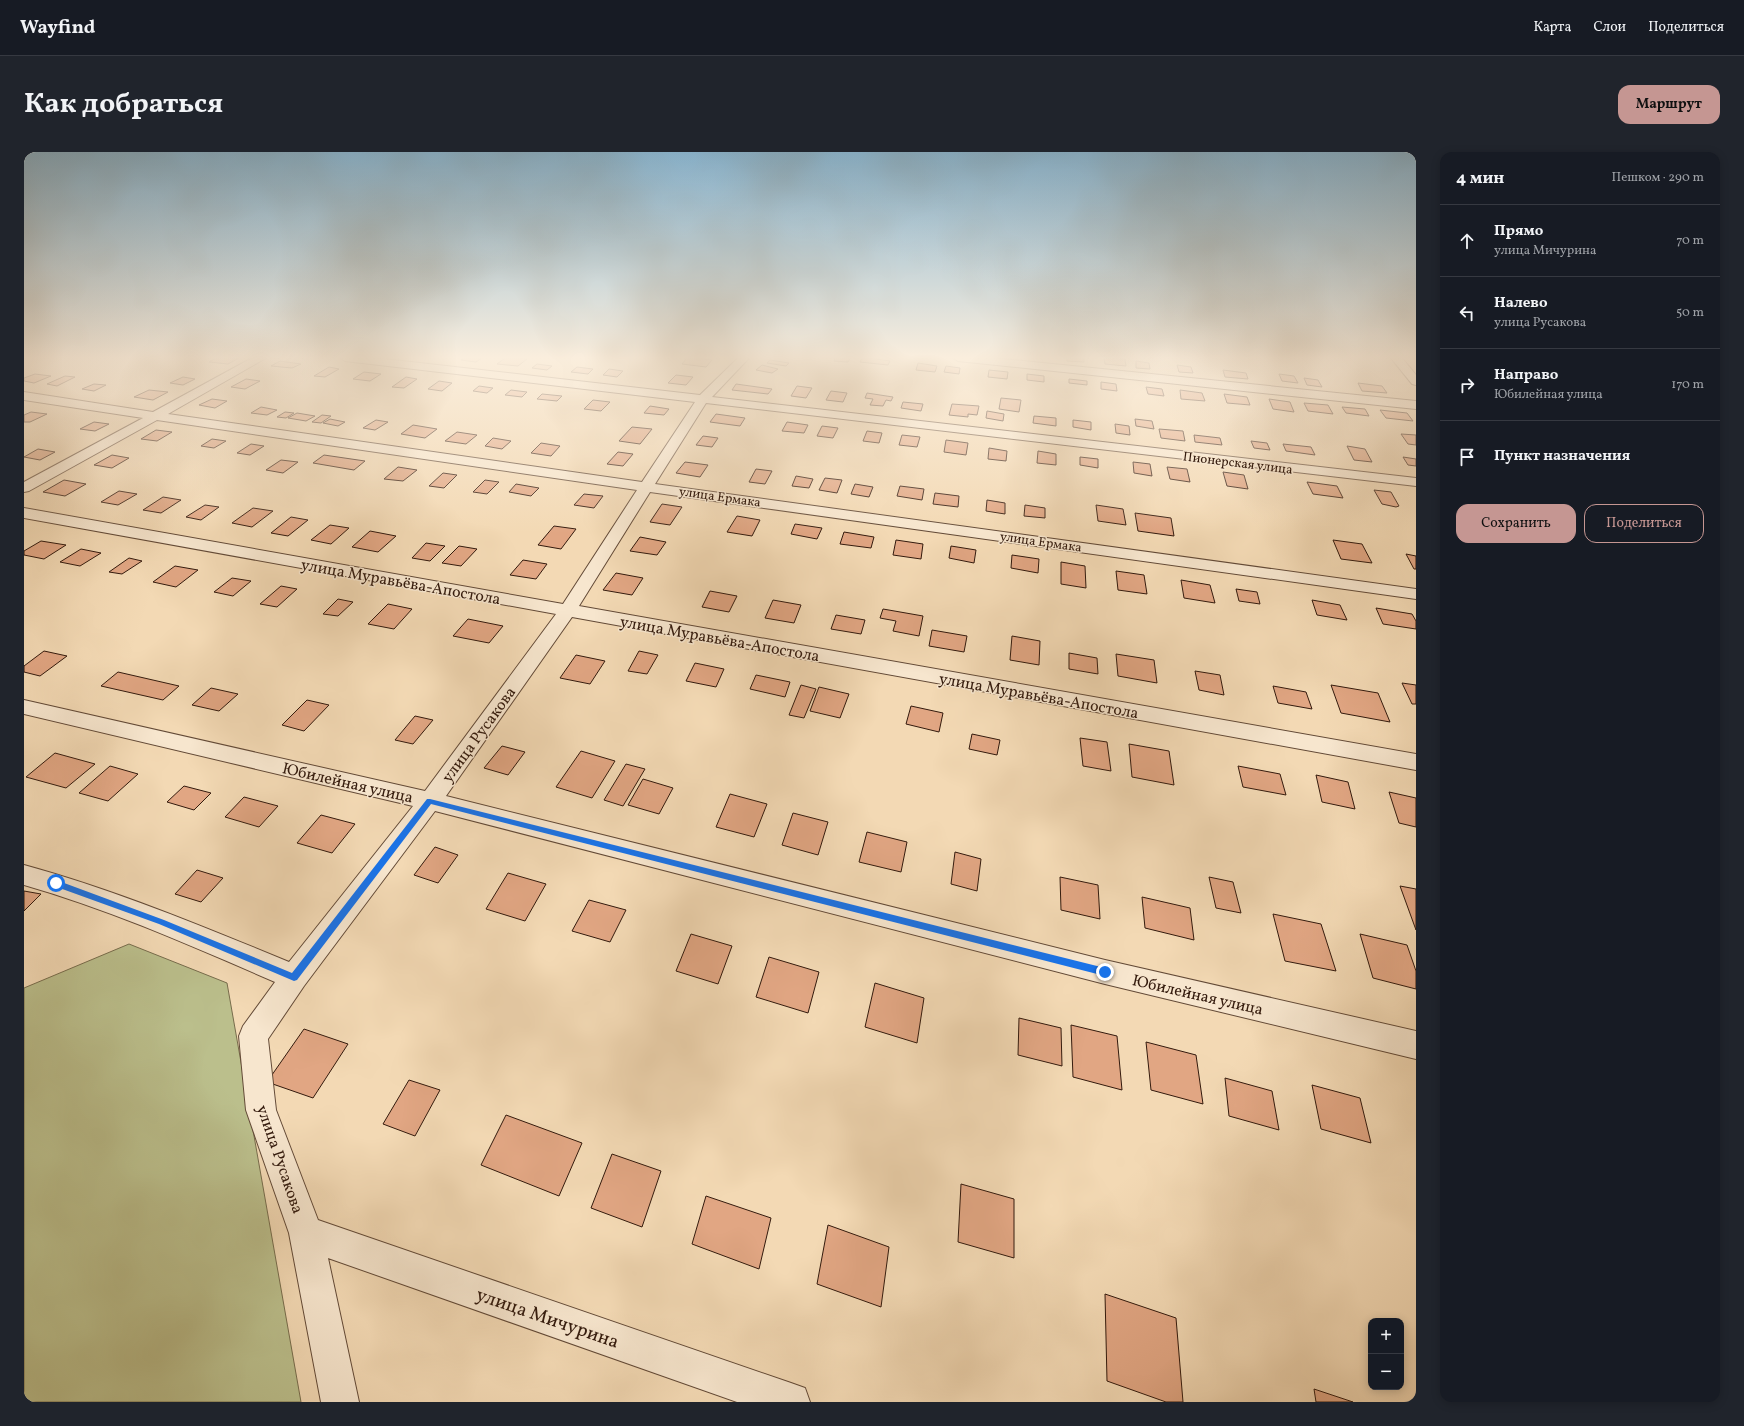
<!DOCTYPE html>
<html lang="ru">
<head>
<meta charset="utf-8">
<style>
  body { margin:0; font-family:Vollkorn,serif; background:#20242c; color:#f1f3f6 }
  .controls { position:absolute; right:12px; bottom:12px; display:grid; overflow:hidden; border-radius:8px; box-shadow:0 2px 10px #0003 }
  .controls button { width:36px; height:36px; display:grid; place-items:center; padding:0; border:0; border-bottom:1px solid #363941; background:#171b24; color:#f1f3f6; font:20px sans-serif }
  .stop { position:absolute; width:12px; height:12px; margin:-9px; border:3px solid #1a73e8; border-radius:50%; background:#fff }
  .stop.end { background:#1a73e8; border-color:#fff; box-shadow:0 1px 4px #0008 }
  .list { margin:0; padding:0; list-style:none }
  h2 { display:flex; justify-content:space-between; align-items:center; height:52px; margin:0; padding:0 16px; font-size:17px }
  h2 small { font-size:13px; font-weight:400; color:#9ea1a6 }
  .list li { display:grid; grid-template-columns:26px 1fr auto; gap:12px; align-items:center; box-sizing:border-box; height:72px; padding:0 16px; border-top:1px solid #363941 }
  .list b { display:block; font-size:15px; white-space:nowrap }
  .list p { margin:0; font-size:13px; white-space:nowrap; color:#9ea1a6 }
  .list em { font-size:13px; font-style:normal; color:#9ea1a6 }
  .actions { display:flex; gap:8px; padding:12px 16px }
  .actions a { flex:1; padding:9px 0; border:1px solid #c59692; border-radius:12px; text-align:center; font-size:14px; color:#c59692 }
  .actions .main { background:#c59692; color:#111 }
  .icon { flex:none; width:22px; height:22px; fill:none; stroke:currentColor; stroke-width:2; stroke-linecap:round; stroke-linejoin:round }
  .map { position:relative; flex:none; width:1392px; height:1250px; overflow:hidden; border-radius:12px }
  header { display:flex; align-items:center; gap:24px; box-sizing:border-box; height:56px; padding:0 20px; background:#171b24; border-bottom:1px solid #363941 }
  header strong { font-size:19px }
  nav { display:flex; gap:22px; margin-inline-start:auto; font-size:14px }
  .intro { display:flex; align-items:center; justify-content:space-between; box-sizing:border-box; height:96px; padding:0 24px }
  h1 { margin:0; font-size:28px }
  .button { padding:10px 18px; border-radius:12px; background:#c59692; color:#111; font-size:14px; font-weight:700 }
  main { display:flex; gap:24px; padding:0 24px }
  aside { flex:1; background:#171b24; border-radius:12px; box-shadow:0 2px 10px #0003 }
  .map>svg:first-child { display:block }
  .green { fill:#bbbf8c; stroke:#776c4c }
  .building { fill:#e1a683; stroke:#331a0d }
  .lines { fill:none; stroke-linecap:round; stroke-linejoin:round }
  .minor-casing { stroke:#634a37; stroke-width:2 }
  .minor { fill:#f7e6ce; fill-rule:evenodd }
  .route { fill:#1a73e8 }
  .labels { text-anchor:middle; stroke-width:3; stroke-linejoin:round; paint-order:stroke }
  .far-street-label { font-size:13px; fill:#331a0d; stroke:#f7e6ce }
  .street-label { font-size:16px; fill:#331a0d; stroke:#f7e6ce }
  .near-street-label { font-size:19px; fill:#331a0d; stroke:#f7e6ce }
</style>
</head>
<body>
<header>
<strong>Wayfind</strong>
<nav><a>Карта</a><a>Слои</a><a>Поделиться</a></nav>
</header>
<div class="intro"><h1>Как добраться</h1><a class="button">Маршрут</a></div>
<main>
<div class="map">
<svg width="1392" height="1250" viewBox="0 0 1392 1250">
  <rect width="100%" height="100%" fill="#f3d9b4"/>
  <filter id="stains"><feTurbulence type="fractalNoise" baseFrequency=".005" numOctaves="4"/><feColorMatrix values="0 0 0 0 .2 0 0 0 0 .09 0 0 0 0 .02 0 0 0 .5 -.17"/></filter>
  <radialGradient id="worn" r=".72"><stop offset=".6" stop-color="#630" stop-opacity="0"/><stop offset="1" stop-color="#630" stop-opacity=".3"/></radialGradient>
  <path class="green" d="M 105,792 L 203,831 L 277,1250 L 0,1250 L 0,836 Z"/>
  <path class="building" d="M 192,206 L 215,206 L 204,212 L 185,210 Z
    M 441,206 L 458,206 L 452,210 L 437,208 Z
    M 481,206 L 494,206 L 503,207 L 494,214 L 473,212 Z
    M 663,206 L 673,206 L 688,208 L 682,215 L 658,212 Z
    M 811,206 L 826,206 L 824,210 L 810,209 Z
    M 838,206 L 845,206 L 866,209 L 864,213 L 836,210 Z
    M 1043,206 L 1060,206 L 1060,210 L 1043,209 Z
    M 1080,206 L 1101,207 L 1102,214 L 1081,212 Z
    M 746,208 L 765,211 L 762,214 L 743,211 Z
    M 256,209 L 277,212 L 268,216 L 247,214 Z
    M 1112,209 L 1125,211 L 1126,217 L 1112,216 Z
    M 894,211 L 913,214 L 911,220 L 892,218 Z
    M 513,212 L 528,214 L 523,218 L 508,216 Z
    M 738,213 L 754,217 L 748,221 L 732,218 Z
    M 1153,213 L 1167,215 L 1169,221 L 1155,220 Z
    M 922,214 L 936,216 L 935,222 L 920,220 Z
    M 305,215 L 315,217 L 301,225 L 290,224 Z
    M 553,215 L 569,217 L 564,222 L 547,220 Z
    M 585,217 L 599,219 L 593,225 L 579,223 Z
    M 965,218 L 984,220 L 983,227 L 964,225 Z
    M 1199,218 L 1222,221 L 1224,227 L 1201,225 Z
    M 340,220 L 357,222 L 346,229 L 329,227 Z
    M 11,222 L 27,224 L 10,231 L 0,229 L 0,226 Z
    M 1003,222 L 1020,224 L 1020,230 L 1003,228 Z
    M 1255,222 L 1270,224 L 1274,231 L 1258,229 Z
    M 652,223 L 669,225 L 662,233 L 644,231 Z
    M 41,224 L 51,225 L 33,234 L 23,232 Z
    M 159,225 L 171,227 L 159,233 L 146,231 Z
    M 382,225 L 393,227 L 380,236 L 368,235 Z
    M 1280,226 L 1294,228 L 1298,235 L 1283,233 Z
    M 222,227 L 236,229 L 221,237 L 207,235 Z
    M 1045,227 L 1063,229 L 1063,233 L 1045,231 Z
    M 415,229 L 428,231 L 418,239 L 404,237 Z
    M 1077,230 L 1092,232 L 1093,239 L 1077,237 Z
    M 1334,231 L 1358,234 L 1363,241 L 1338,239 Z
    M 70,232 L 82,233 L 70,239 L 58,237 Z
    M 712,232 L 748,237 L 744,242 L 708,238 Z
    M 455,234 L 469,236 L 463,241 L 449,239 Z
    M 773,234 L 788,236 L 782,246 L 767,244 Z
    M 1122,235 L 1138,237 L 1140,244 L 1124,242 Z
    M 125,238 L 144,240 L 129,248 L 110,245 Z
    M 487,238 L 503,240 L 498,245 L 481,243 Z
    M 1156,238 L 1178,241 L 1181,249 L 1157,247 Z
    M 807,239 L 823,241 L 819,250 L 802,248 Z
    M 843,241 L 869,245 L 867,249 L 862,248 L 859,254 L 846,253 L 849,247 L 841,246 Z
    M 518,242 L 538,244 L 533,249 L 513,247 Z
    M 1200,242 L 1223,245 L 1226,253 L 1203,251 Z
    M 977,246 L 997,248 L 995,260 L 975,257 Z
    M 188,247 L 203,249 L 191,256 L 175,253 Z
    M 1245,247 L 1266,250 L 1270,260 L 1249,257 Z
    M 569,248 L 586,250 L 577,259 L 560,257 Z
    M 879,250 L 899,252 L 897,259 L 877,256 Z
    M 1280,251 L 1304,253 L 1309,262 L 1284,259 Z
    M 928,252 L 955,254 L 953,263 L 944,262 L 944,265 L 925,263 Z
    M 626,254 L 645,257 L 640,263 L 620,261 Z
    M 237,255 L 253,258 L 243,263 L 227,261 Z
    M 1318,255 L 1341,257 L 1345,264 L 1322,261 Z
    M 1356,258 L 1383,261 L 1389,269 L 1362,266 Z
    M 963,259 L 980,262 L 979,269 L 962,266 Z
    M 7,260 L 23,262 L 6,270 L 0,270 L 0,263 Z
    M 261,260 L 270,261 L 262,266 L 253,265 Z
    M 273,261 L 291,264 L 282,269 L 264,266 Z
    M 692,262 L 721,266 L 716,274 L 686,270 Z
    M 298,263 L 307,264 L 297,271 L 288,270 Z
    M 1010,264 L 1032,266 L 1032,274 L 1009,271 Z
    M 306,267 L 321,270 L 314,274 L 299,271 Z
    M 1111,267 L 1128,269 L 1130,277 L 1112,274 Z
    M 352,268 L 364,270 L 351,278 L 339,276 Z
    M 1049,268 L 1067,270 L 1067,278 L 1049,275 Z
    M 70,270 L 85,272 L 71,279 L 56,277 Z
    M 763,270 L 784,273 L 780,281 L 758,279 Z
    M 1091,272 L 1105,274 L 1106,283 L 1092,281 Z
    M 389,273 L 413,277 L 401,286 L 377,282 Z
    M 798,274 L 814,276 L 809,286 L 793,284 Z
    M 608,275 L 628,277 L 616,292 L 595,289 Z
    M 1135,277 L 1159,279 L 1161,289 L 1137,286 Z
    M 132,278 L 148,280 L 133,289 L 117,287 Z
    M 843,279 L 858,281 L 855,291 L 839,289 Z
    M 433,280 L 453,283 L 442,292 L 421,289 Z
    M 1377,282 L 1392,283 L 1392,293 L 1384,292 Z
    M 878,283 L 896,285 L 893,295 L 875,293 Z
    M 1170,283 L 1196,286 L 1198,293 L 1171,290 Z
    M 679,284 L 694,286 L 688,295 L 672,293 Z
    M 469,286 L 487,289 L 478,297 L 461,294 Z
    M 188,287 L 202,289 L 190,296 L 177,294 Z
    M 922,288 L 944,291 L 942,303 L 920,300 Z
    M 1227,289 L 1243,291 L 1246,298 L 1230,296 Z
    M 517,291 L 536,294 L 527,304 L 507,301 Z
    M 227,292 L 240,294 L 226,303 L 213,301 Z
    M 1259,292 L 1287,295 L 1291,303 L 1262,299 Z
    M 1323,294 L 1341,297 L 1348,310 L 1330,308 Z
    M 965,296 L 983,299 L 982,309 L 964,307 Z
    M 14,297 L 31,300 L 16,308 L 0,305 Z
    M 1014,299 L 1032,302 L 1032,313 L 1013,311 Z
    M 594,300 L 609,302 L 599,314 L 583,312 Z
    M 88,303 L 105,306 L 88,316 L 70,313 Z
    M 300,303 L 341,309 L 330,318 L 289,311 Z
    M 1056,305 L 1074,307 L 1074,316 L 1056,313 Z
    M 1379,305 L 1392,307 L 1392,314 L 1384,313 Z
    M 257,308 L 274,310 L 259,321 L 242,318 Z
    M 661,310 L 684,313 L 676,325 L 652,321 Z
    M 1109,310 L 1126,312 L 1128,324 L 1110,321 Z
    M 374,315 L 393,318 L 379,329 L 360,327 Z
    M 1143,315 L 1163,317 L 1166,330 L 1146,327 Z
    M 732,317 L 748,319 L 741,332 L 725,330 Z
    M 1199,320 L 1220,323 L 1224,337 L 1203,334 Z
    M 419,321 L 433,323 L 420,336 L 405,334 Z
    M 772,324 L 789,327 L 785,336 L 768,334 Z
    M 801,326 L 818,328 L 813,341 L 795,338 Z
    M 40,328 L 62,332 L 41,344 L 19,340 Z
    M 461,328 L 475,330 L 463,342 L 449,340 Z
    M 1283,330 L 1313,334 L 1319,346 L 1289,342 Z
    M 492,332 L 515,336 L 507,344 L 485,340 Z
    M 831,332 L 849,335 L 845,345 L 827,342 Z
    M 876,334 L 900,337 L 898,348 L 873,344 Z
    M 1350,338 L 1367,340 L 1375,354 L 1372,355 L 1358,352 Z
    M 95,339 L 113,342 L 94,353 L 77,350 Z
    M 911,341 L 935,344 L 934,355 L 909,352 Z
    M 560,342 L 579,344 L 570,356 L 550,353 Z
    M 139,345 L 157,348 L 137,361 L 119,358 Z
    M 963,348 L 981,351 L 981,362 L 962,359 Z
    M 638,352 L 658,355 L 646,373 L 626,370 Z
    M 181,353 L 195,355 L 177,368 L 162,365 Z
    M 1001,353 L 1021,356 L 1021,366 L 1000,364 Z
    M 1072,353 L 1099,357 L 1102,373 L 1074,369 Z
    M 229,356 L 249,359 L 228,375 L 208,371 Z
    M 1111,361 L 1147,366 L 1150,384 L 1114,379 Z
    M 713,364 L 736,368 L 728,384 L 703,380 Z
    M 267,365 L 284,368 L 264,384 L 247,381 Z
    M 771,372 L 798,376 L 793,387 L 767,382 Z
    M 306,373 L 325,376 L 307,392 L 287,388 Z
    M 530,374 L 552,377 L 537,397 L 514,393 Z
    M 346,379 L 372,384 L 354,400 L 328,395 Z
    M 820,380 L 850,385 L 847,396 L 816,392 Z
    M 616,385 L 642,390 L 633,403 L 606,399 Z
    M 872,388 L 899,392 L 897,407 L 869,403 Z
    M 1309,388 L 1338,392 L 1348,411 L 1317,407 Z
    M 17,389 L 42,393 L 20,407 L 0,403 L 0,399 Z
    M 402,391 L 421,394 L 406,409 L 388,406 Z
    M 435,394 L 453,397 L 437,414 L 418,411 Z
    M 927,394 L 952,398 L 950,411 L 925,406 Z
    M 57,397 L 77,401 L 56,414 L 36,410 Z
    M 1382,402 L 1392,404 L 1392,417 L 1390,417 Z
    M 988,403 L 1015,407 L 1014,421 L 987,416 Z
    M 105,406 L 118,409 L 98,422 L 85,420 Z
    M 499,408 L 523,412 L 512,427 L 486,423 Z
    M 1037,410 L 1061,414 L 1062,436 L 1037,432 Z
    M 151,414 L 174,418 L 152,435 L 129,430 Z
    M 1092,419 L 1120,423 L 1123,442 L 1094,438 Z
    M 592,421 L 619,426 L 608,443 L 579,438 Z
    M 208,426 L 227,429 L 209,444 L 190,440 Z
    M 1157,428 L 1186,433 L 1191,451 L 1160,446 Z
    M 257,434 L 273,437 L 253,455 L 236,452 Z
    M 1212,437 L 1233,440 L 1236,452 L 1215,449 Z
    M 686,439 L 713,444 L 705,460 L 678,455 Z
    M 314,447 L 329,450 L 314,464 L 299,462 Z
    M 749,448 L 777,453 L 770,471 L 741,466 Z
    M 1288,448 L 1316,453 L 1323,468 L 1293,463 Z
    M 364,452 L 388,457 L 370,477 L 344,472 Z
    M 1352,456 L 1388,462 L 1392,469 L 1392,477 L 1359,472 Z
    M 859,457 L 899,464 L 895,484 L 869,479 L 872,469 L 856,466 Z
    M 812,463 L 841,468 L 837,482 L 807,477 Z
    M 444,467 L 479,474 L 465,491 L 429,484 Z
    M 908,478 L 943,484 L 940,500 L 905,494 Z
    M 988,484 L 1016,489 L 1015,513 L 986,508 Z
    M 20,499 L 43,504 L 16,524 L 0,520 L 0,514 Z
    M 615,499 L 634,503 L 623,522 L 604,519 Z
    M 1045,501 L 1073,506 L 1074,522 L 1045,517 Z
    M 1092,502 L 1130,508 L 1133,531 L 1094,524 Z
    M 552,503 L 581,509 L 566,532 L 536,526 Z
    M 671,511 L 700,517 L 692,535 L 662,529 Z
    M 1171,519 L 1196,523 L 1200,543 L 1175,538 Z
    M 94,520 L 155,534 L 139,548 L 77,534 Z
    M 732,523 L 766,530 L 761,545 L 726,537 Z
    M 1378,531 L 1392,533 L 1392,552 L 1388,552 Z
    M 777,533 L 792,537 L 780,566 L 765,563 Z
    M 1307,533 L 1354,541 L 1366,570 L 1317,561 Z
    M 1249,534 L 1282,540 L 1288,557 L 1254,551 Z
    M 795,535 L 825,542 L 816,566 L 786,559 Z
    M 187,536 L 214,542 L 195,559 L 168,553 Z
    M 283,548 L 305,553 L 280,579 L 258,573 Z
    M 887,554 L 919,561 L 915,580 L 882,572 Z
    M 391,564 L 409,568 L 389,592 L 371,588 Z
    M 948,582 L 976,588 L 973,603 L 945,597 Z
    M 1056,586 L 1083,590 L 1087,619 L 1059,614 Z
    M 1105,592 L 1145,599 L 1150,633 L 1108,625 Z
    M 478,594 L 501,600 L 484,623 L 460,616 Z
    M 557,599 L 591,609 L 568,646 L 532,635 Z
    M 31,601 L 71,612 L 42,636 L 2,625 Z
    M 602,612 L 621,617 L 599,654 L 580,648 Z
    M 86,614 L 114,622 L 84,649 L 55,641 Z
    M 1214,614 L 1256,622 L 1262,643 L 1219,635 Z
    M 1292,623 L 1324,630 L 1331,657 L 1298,650 Z
    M 619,627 L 649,636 L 635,662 L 604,653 Z
    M 160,634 L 187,641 L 170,658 L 143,650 Z
    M 1365,640 L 1392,646 L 1392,675 L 1375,671 Z
    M 706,642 L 743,652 L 730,685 L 692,675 Z
    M 220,645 L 254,654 L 235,675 L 201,665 Z
    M 769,661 L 804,670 L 794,703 L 758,693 Z
    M 297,663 L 331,672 L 308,701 L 273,691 Z
    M 843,680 L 883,690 L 877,720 L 835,710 Z
    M 411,695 L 434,703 L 414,731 L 390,723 Z
    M 931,700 L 957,707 L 953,739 L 927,732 Z
    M 173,718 L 199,726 L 177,750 L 151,742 Z
    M 484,721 L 522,732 L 501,769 L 462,757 Z
    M 1036,725 L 1074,733 L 1076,767 L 1037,758 Z
    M 1185,725 L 1209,730 L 1217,761 L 1192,756 Z
    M 1376,734 L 1392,737 L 1392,778 Z
    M 0,739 L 17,742 L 0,759 Z
    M 1118,745 L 1166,756 L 1170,788 L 1121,776 Z
    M 565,748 L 602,758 L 586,790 L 548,779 Z
    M 1249,762 L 1297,772 L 1312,819 L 1261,809 Z
    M 667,782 L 708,794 L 694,832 L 652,819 Z
    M 1336,782 L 1383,793 L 1392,819 L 1392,837 L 1349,826 Z
    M 745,805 L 795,820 L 784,861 L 732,845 Z
    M 851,831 L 900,846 L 893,891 L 841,875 Z
    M 995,866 L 1037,876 L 1038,914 L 994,903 Z
    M 1047,873 L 1093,884 L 1098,938 L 1049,925 Z
    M 280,877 L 324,892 L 289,946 L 243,930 Z
    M 1122,890 L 1172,903 L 1179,952 L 1127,938 Z
    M 1201,926 L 1248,939 L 1255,978 L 1205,964 Z
    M 385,928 L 416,938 L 391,984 L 359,972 Z
    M 1288,933 L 1336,946 L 1347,991 L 1297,977 Z
    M 482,963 L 558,991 L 535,1044 L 457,1013 Z
    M 588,1002 L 637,1019 L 618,1075 L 567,1056 Z
    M 937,1032 L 990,1047 L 990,1106 L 934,1090 Z
    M 682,1044 L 747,1066 L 735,1117 L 668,1092 Z
    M 804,1073 L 865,1095 L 857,1155 L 793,1132 Z
    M 1081,1142 L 1152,1166 L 1159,1250 L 1142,1250 L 1083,1229 Z
    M 1290,1237 L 1329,1250 L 1292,1250 Z"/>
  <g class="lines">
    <defs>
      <path id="minor" d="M 228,206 L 242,206 L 144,262 L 618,330 L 671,250 L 321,209 L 316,206 L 352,206 L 676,243 L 714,206 L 725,206 L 688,245 L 1392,326 L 1392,334 L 682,251 L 631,332 L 1392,437 L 1392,447 L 626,340 L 555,454 L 1392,602 L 1392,618 L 548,465 L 422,644 L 1081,808 L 1392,879 L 1392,907 L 1081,832 L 411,659 L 280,834 L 244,887 L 252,958 L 294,1068 L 767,1231 L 781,1236 L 786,1250 L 713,1250 L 304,1106 L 335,1250 L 297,1250 L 265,1081 L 222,958 L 215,884 L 219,874 L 251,830 C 168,794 87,758 0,733 L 0,713 C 91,738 178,774 265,810 L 389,654 L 0,562 L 0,548 L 401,639 L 532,462 L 0,366 L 0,356 L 539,452 L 613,338 L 133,268 L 5,339 L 0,340 L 0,330 L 119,266 L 0,248 L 0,240 L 129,260 Z
        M 929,206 L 969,206 L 1392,249 L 1392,257 L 934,209 Z
        M 1367,206 L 1378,206 L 1392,223 L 1392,233 L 1388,232 Z"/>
    </defs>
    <use href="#minor" class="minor-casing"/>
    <use href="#minor" class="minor"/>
  </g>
  <linearGradient id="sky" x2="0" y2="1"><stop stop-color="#89b6d2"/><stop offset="0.54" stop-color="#faeedd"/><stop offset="1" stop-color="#faeedd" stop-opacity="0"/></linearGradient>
  <rect width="1392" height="381" fill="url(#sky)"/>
  <path class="route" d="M 403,647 L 406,647 L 1081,816 L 1085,820 L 1081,824 L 407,652 L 273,828 L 270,829 L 135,772 L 30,734 L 29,731 L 32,728 L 140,768 L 268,821 Z"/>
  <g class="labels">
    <g class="far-street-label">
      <text transform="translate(1214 310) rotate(7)" y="5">Пионерская улица</text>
      <text transform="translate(696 344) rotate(8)" y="5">улица Ермака</text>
      <text transform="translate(1017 389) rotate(8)" y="5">улица Ермака</text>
    </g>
    <g class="street-label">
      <text transform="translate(377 429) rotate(10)" y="6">улица Муравьёва-Апостола</text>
      <text transform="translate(696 486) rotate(10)" y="6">улица Муравьёва-Апостола</text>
      <text transform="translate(1015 543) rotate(10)" y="6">улица Муравьёва-Апостола</text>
      <text transform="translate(454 582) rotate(-54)" y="6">улица Русакова</text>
      <text transform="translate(324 630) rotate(13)" y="6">Юбилейная улица</text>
      <text transform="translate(1174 842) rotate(13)" y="6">Юбилейная улица</text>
      <text transform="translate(257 1007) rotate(71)" y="6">улица Русакова</text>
    </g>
    <g class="near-street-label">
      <text transform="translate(524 1165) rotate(19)" y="7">улица Мичурина</text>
    </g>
  </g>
  <rect width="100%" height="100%" filter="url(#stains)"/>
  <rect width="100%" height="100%" fill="url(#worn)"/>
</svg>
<div class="controls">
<button>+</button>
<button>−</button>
</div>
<div class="stop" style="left:32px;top:731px"></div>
<div class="stop end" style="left:1081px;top:820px"></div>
</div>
<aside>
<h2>4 мин<small>Пешком · 290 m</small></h2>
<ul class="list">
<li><svg class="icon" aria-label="ahead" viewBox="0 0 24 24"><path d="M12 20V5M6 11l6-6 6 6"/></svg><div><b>Прямо</b><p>улица Мичурина</p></div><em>70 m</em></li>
<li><svg class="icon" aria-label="left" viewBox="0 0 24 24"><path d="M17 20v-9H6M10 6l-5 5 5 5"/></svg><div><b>Налево</b><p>улица Русакова</p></div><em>50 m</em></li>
<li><svg class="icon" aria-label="right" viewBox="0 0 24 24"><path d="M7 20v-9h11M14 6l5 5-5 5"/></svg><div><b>Направо</b><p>Юбилейная улица</p></div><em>170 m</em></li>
<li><svg class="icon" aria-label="arrive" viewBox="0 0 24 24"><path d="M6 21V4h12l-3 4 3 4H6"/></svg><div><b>Пункт назначения</b></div></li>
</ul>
<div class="actions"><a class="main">Сохранить</a><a>Поделиться</a></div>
</aside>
</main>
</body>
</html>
